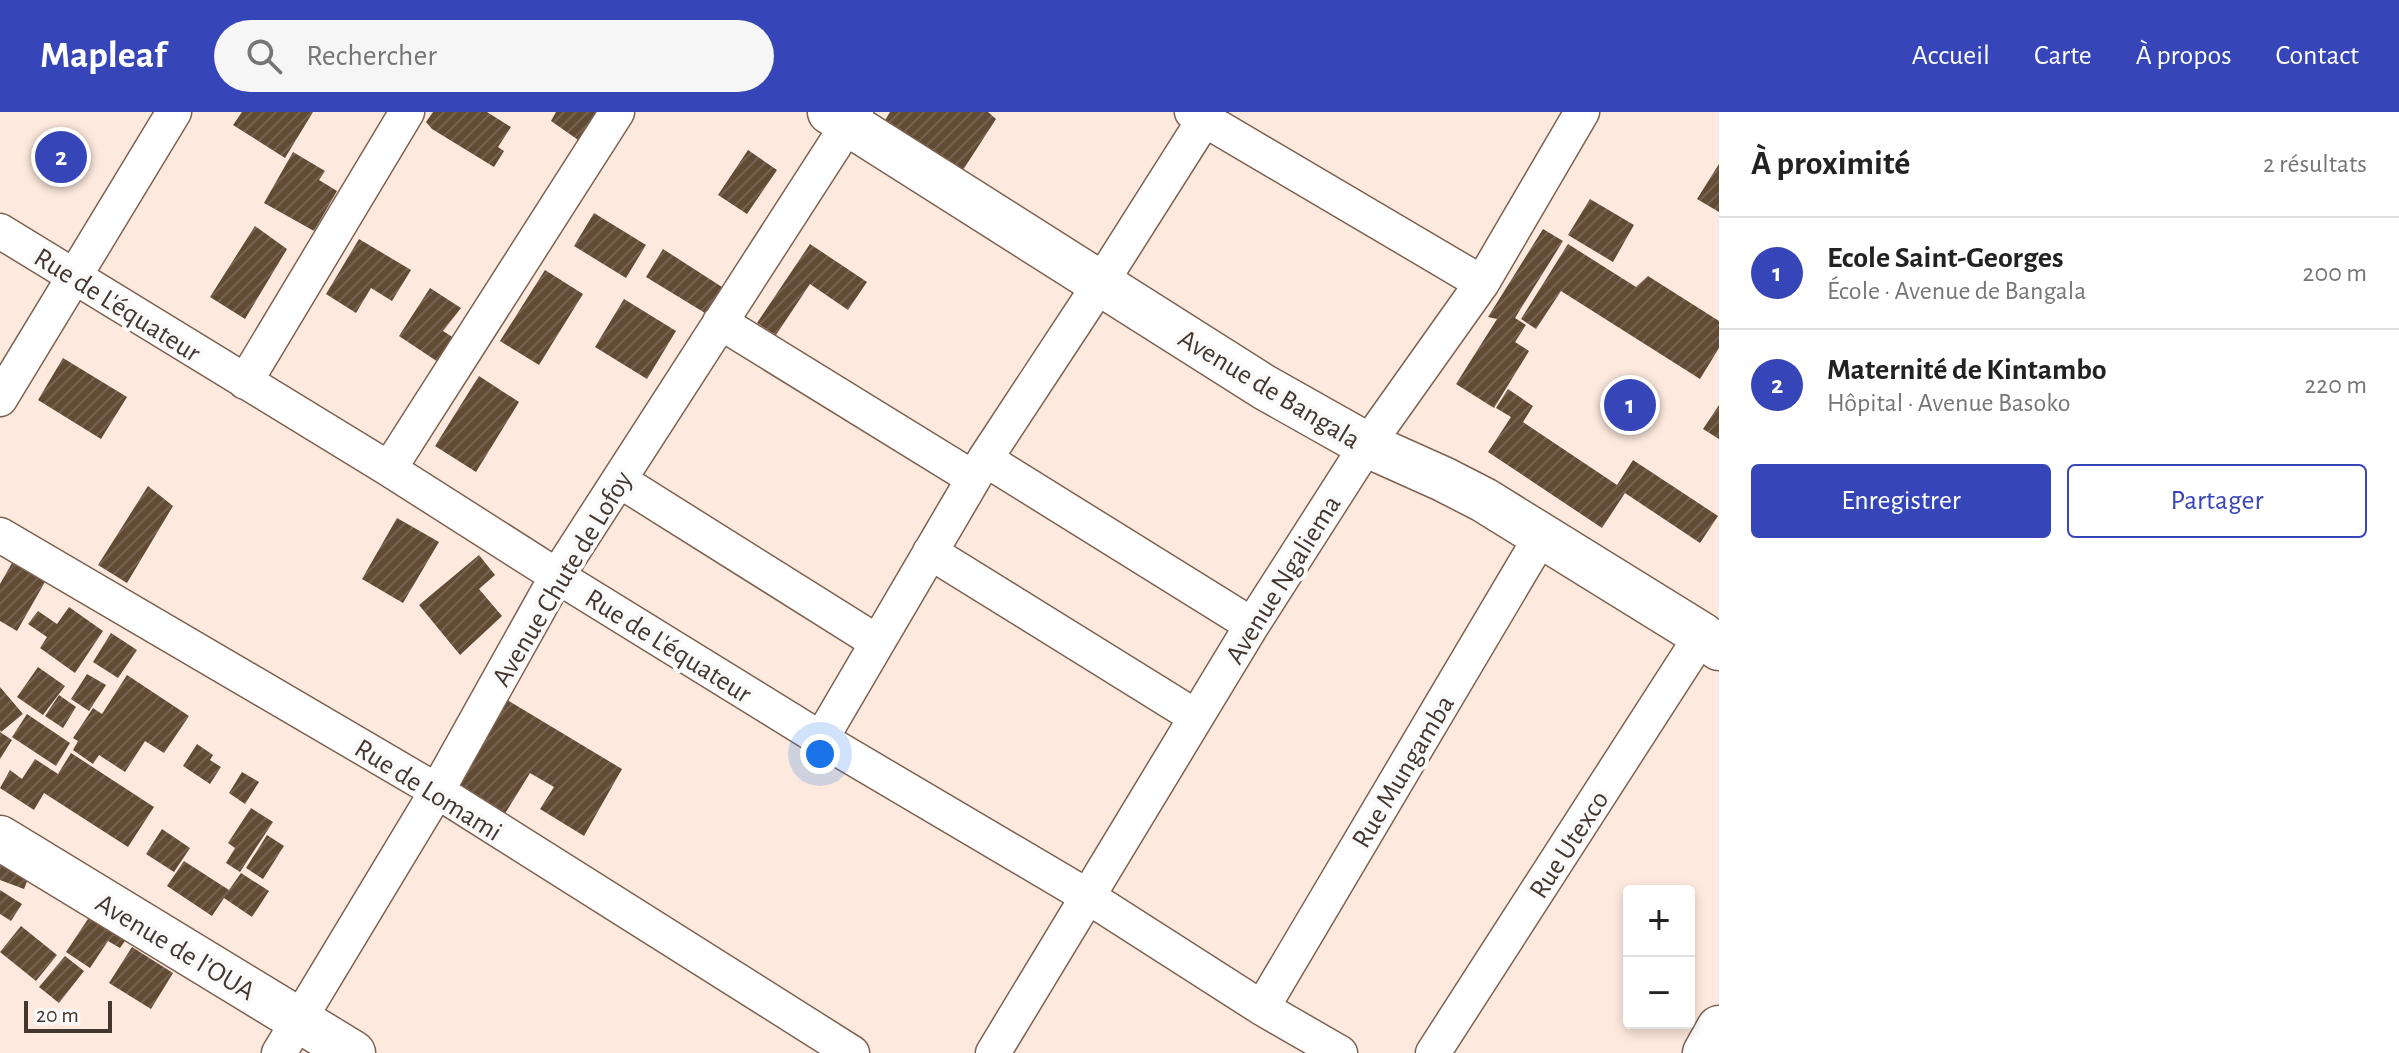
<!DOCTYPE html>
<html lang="fr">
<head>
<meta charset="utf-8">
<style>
  body { margin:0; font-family:"Alegreya Sans",sans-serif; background:#f6f6f6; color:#222 }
  .controls { position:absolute; right:24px; bottom:24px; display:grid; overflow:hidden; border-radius:8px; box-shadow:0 4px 12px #0003 }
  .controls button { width:72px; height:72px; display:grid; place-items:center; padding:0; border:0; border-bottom:2px solid #e0e0e0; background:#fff; color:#222; font:40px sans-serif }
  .scale { position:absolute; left:24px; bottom:20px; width:88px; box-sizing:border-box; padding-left:8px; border:4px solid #443730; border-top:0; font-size:22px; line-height:28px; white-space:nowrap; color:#443730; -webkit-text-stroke:6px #fafafa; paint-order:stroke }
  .you { position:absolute; left:820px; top:642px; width:28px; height:28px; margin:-20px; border:6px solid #fff; border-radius:50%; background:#1a73e8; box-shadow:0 0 0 12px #1a73e833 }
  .badge { display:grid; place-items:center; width:52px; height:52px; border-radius:50%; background:#3646b8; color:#fff; font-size:26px; font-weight:700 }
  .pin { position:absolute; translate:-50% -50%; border:4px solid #fff; box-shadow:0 2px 8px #0006 }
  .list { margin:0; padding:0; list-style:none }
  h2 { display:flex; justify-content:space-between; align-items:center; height:104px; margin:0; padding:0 32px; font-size:34px }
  h2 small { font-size:26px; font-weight:400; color:#767676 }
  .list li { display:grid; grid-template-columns:52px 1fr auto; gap:24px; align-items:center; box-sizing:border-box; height:112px; padding:0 32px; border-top:2px solid #e0e0e0 }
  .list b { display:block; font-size:30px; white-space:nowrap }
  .list p { margin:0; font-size:26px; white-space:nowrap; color:#767676 }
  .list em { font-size:26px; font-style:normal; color:#767676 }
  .actions { display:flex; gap:16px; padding:24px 32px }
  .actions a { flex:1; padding:18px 0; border:2px solid #3646b8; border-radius:8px; text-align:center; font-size:28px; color:#3646b8 }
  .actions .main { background:#3646b8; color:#fff }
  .icon { flex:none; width:44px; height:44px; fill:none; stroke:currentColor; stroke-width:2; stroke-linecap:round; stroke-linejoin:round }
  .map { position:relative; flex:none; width:1719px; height:941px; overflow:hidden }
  header { display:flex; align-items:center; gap:48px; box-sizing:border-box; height:112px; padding:0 40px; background:#3646b8; color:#fff }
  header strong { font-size:38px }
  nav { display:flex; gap:44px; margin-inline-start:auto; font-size:28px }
  .search { width:560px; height:72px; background:#f6f6f6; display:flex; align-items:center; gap:20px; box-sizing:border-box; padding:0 28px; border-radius:44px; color:#767676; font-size:30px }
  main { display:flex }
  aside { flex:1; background:#fff }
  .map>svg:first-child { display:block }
  .building { fill:url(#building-hatch) }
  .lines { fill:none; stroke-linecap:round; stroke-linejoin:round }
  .minor-casing { stroke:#7e6251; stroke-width:37 }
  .tertiary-casing { stroke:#7e6251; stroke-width:47 }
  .secondary-casing { stroke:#7e6251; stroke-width:47 }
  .minor { stroke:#fff; stroke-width:34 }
  .tertiary { stroke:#fff; stroke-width:44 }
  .secondary { stroke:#fff; stroke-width:44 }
  .labels { text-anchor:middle; stroke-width:8; stroke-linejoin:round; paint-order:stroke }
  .street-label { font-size:28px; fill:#443730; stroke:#fafafa }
</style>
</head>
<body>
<header>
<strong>Mapleaf</strong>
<div class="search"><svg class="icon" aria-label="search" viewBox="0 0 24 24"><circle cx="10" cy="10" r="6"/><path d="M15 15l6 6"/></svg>Rechercher</div>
<nav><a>Accueil</a><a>Carte</a><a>À propos</a><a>Contact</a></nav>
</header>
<main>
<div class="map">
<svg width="1719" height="941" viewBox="0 0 1719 941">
  <defs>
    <pattern id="building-hatch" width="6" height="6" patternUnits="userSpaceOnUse" patternTransform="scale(2)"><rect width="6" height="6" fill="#624b35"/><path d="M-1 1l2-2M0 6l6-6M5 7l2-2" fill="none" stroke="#766351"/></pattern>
  </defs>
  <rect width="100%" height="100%" fill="#fde9dd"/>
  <path class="building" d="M 242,0 L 313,0 L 285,46 L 233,13 Z
    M 433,0 L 487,0 L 511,15 L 498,35 L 504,39 L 494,55 L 432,17 L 426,10 Z
    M 556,0 L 596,0 L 581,30 L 551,9 Z
    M 890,0 L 988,0 L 996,7 L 963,58 L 884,10 Z
    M 748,38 L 777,58 L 747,102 L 718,83 Z
    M 293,40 L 325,59 L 319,68 L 337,79 L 314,119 L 264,91 Z
    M 1719,52 L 1719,100 L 1697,87 Z
    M 1590,87 L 1634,113 L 1613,150 L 1568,123 Z
    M 594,101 L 646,133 L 626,166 L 574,134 Z
    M 255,114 L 287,137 L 245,207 L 210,185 Z
    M 1543,117 L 1563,129 L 1515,206 L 1526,213 L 1515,230 L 1529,239 L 1494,296 L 1456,272 L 1497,207 L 1488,205 Z
    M 359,127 L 411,158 L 392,189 L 371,176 L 356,201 L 326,182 Z
    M 810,132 L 867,170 L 848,198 L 810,172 L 776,223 L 757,211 Z
    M 1568,132 L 1636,175 L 1648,164 L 1719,209 L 1719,236 L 1700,267 L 1561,179 L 1536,217 L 1521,207 Z
    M 663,137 L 722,175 L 705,201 L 646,165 Z
    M 545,158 L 583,182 L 539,253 L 500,229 Z
    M 430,176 L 461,196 L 443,219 L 454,226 L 438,250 L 399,224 Z
    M 624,187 L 676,219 L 647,267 L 595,235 Z
    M 63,246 L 127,285 L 101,327 L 38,288 Z
    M 479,264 L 519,290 L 476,360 L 435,334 Z
    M 1508,277 L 1533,294 L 1523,310 L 1617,373 L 1633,348 L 1718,404 L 1700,431 L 1625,381 L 1602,416 L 1488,340 L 1511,305 L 1496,296 Z
    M 1719,293 L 1719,327 L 1703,317 Z
    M 148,374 L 173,394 L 127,471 L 98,453 Z
    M 397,406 L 439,430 L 403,491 L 362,467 Z
    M 20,437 L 53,456 L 17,519 L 0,509 L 0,472 Z
    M 479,443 L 495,463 L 479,477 L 502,504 L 460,543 L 419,493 Z
    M 69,495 L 103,519 L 75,561 L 40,536 L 47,525 L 28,512 L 38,499 L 57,512 Z
    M 111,521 L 137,538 L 118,566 L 93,550 Z
    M 38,555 L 65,574 L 43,603 L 17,585 Z
    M 87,562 L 106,573 L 89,599 L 71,587 Z
    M 127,563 L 189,604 L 164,641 L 145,629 L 125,660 L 99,643 L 93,652 L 73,638 L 78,629 L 73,626 L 93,596 L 102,602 Z
    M 0,575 L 23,602 L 1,620 L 0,618 Z
    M 59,583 L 76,595 L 63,616 L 45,604 Z
    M 507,588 L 622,657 L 584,724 L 540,697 L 554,675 L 530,661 L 501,708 L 453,679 Z
    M 27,602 L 70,631 L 56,654 L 12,625 Z
    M 0,620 L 12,628 L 0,647 Z
    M 197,632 L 213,643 L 210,648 L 221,655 L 210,672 L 183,654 Z
    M 71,641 L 154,695 L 128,735 L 44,681 L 34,698 L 0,676 L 10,658 L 22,667 L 35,647 L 58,662 Z
    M 242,660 L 259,670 L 245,692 L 229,681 Z
    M 251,696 L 273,710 L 240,760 L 226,751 L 235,736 L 228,731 Z
    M 162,717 L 190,736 L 174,760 L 146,742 Z
    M 267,723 L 284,734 L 263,767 L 246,756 Z
    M 0,748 L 33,754 L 24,777 L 0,768 Z
    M 184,749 L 229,778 L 241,761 L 269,779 L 252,805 L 224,786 L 212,804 L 167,774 Z
    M 0,778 L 22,792 L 11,809 L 0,802 Z
    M 96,795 L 132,819 L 120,836 L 108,829 L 90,856 L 66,840 Z
    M 21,814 L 57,843 L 36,869 L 0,840 Z
    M 132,835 L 173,861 L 151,897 L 109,871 Z
    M 65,844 L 84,859 L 59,891 L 39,875 Z"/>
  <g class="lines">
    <defs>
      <path id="minor" d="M 1192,0 L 1482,171
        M 0,119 L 389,357 L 557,464 L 821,627 L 1087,784 L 1262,896 L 1340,941
        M 720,210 L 973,366
        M 245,270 L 407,0
        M 0,287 L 174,0
        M 985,347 L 1252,513
        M 389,357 L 617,0
        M 619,368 L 877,530
        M 0,423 L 437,679 L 852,941
        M 930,440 L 1196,605
        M 821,627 L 985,347 L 1100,172 L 1209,0
        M 1262,896 L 1542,423
        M 279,941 L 437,679 L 557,464 L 856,0
        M 993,941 L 1252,513 L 1367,333 L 1482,171 L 1582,0
        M 1433,941 L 1702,523"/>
      <path id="tertiary" d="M 0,726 L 353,941
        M 1705,941 L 1719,916"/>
      <path id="secondary" d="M 830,0 L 1264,275 L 1367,333 L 1443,367 L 1484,388 L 1702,523 L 1719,536"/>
    </defs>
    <use href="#minor" class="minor-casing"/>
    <use href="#tertiary" class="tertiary-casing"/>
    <use href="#secondary" class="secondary-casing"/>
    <use href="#minor" class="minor"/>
    <use href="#tertiary" class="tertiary"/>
    <use href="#secondary" class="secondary"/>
  </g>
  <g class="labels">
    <g class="street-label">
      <text transform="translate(118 192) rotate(32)" y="10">Rue de L'équateur</text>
      <text transform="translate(1270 276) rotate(31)" y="10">Avenue de Bangala</text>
      <text transform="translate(561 466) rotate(-59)" y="10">Avenue Chute de Lofoy</text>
      <text transform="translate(1282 467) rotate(-58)" y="10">Avenue Ngaliema</text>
      <text transform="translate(669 533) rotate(32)" y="10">Rue de L'équateur</text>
      <text transform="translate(1402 659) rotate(-59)" y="10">Rue Mungamba</text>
      <text transform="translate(429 677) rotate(32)" y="10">Rue de Lomami</text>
      <text transform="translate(1568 732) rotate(-57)" y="10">Rue Utexco</text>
      <text transform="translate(176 834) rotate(31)" y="10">Avenue de l’OUA</text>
    </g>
  </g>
</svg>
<div class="controls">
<button>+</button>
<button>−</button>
</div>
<div class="scale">20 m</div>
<div class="you"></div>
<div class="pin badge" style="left:1630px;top:293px">1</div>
<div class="pin badge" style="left:61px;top:45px">2</div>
</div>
<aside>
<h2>À proximité<small>2 résultats</small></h2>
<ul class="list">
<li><span class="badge">1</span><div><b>Ecole Saint-Georges</b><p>École · Avenue de Bangala</p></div><em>200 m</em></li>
<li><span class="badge">2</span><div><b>Maternité de Kintambo</b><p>Hôpital · Avenue Basoko</p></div><em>220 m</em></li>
</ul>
<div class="actions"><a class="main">Enregistrer</a><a>Partager</a></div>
</aside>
</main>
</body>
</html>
